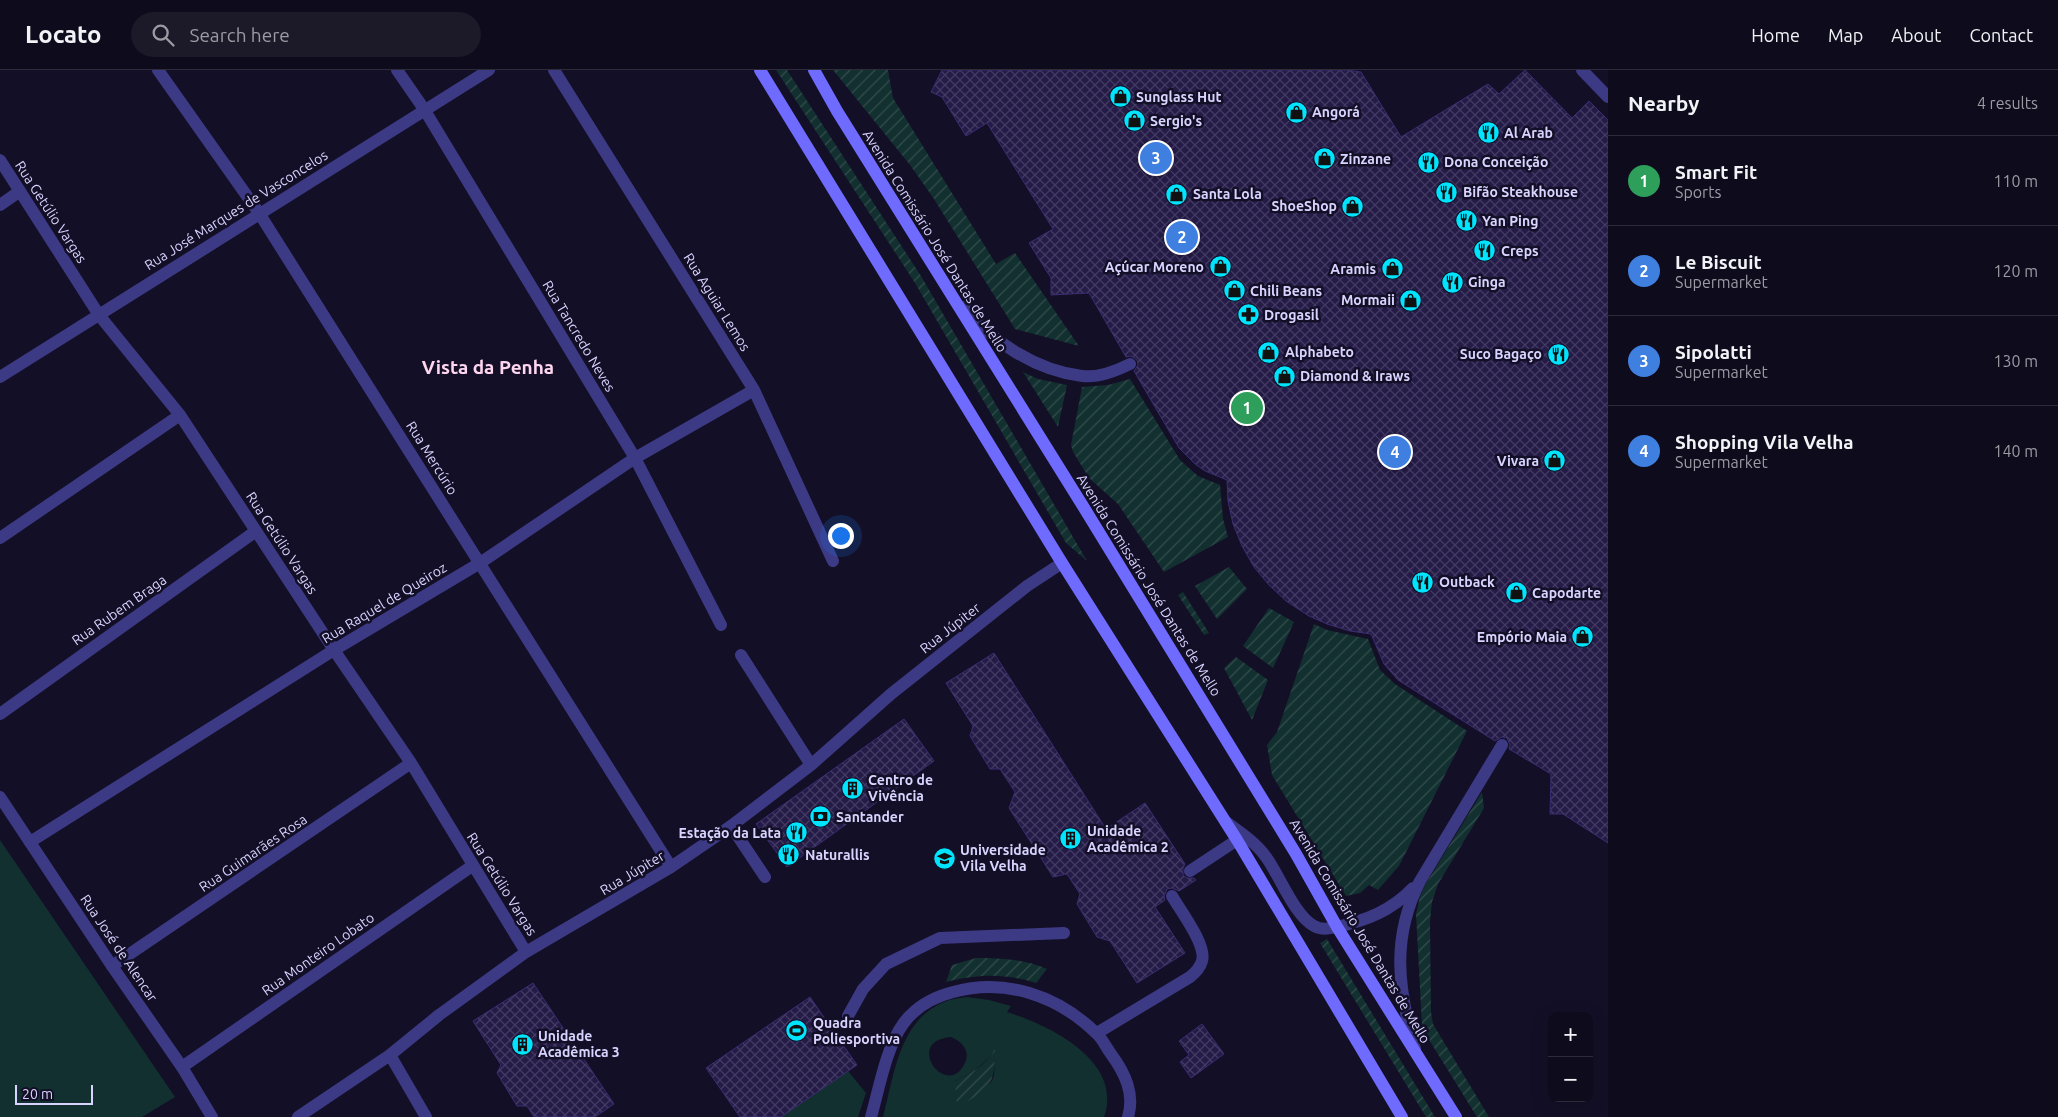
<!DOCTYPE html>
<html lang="en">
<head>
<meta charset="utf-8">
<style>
  body { margin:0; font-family:Ubuntu,sans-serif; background:#1c1929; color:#f1f3f6 }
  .controls { position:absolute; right:15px; bottom:15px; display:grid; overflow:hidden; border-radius:10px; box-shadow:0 5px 20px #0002 }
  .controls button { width:45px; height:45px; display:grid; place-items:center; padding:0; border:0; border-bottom:1px solid #2e2b3b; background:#0e0b1c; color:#f1f3f6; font:25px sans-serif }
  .scale { position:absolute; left:15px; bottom:12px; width:78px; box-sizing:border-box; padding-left:5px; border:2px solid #d9d4ff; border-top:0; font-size:14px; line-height:18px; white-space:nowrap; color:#d9d4ff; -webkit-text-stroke:4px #130f26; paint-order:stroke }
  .you { position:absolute; left:840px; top:465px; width:18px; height:18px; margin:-12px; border:4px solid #fff; border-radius:50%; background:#1a73e8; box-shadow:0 0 0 8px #1a73e833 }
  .badge { display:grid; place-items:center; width:32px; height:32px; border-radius:50%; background:#ea580c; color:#fff; font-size:16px; font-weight:700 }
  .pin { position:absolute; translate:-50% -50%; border:2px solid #fff; box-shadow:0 1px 5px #0006 }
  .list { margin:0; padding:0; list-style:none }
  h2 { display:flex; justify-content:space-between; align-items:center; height:65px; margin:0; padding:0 20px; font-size:21px }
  h2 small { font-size:16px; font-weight:400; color:#9b9ba3 }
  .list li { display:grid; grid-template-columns:32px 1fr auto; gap:15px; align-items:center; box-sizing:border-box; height:90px; padding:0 20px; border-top:1px solid #2e2b3b }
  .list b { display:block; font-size:19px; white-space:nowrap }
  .list p { margin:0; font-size:16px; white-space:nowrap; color:#9b9ba3 }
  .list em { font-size:16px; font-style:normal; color:#9b9ba3 }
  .icon { flex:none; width:28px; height:28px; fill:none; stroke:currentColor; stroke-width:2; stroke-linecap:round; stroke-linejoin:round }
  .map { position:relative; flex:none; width:1608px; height:1047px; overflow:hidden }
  header { display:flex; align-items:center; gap:30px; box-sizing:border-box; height:70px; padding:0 25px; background:#0e0b1c; border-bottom:1px solid #2e2b3b }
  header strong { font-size:24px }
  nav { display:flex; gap:28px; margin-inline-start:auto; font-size:18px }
  .search { width:350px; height:45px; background:#1c1929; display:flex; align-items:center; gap:12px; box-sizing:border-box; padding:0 18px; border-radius:28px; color:#9b9ba3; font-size:19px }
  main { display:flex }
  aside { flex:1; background:#0e0b1c }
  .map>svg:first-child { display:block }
  .green { fill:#12302f; fill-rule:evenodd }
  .garden { fill:url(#garden-furrows) }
  .building { fill:url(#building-cross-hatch); stroke:#3b2d73 }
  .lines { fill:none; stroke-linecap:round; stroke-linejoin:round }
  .service { stroke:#3d3a85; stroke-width:12 }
  .minor { stroke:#3d3a85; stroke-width:12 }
  .tertiary { stroke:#3d3a85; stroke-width:12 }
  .secondary { stroke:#6f6bff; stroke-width:12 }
  .labels { text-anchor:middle; stroke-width:5; stroke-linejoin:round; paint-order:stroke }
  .poi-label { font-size:14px; font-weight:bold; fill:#d9d4ff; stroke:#130f26; text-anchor:start }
  .street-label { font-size:14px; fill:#d9d4ff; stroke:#130f26 }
  .district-label { font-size:19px; font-weight:bold; fill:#ffd6f0; stroke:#130f26 }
</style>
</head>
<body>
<header>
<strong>Locato</strong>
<div class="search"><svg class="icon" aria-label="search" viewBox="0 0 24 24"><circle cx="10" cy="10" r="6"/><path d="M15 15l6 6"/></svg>Search here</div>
<nav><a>Home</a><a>Map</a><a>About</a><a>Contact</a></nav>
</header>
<main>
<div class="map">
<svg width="1608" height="1047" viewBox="0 0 1608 1047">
  <defs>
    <pattern id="garden-furrows" width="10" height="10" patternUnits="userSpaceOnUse" patternTransform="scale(1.25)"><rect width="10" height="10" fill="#12302f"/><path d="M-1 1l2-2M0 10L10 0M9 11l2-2" fill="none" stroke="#344d4e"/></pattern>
    <pattern id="building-cross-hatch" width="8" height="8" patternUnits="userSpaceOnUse" patternTransform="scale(1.25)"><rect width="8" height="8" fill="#241b47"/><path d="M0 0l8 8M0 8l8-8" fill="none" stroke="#433b63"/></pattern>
  </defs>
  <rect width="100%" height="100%" fill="#130f26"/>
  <path class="green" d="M 0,770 L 175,1027 L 142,1047 L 0,1047 Z
    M 967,927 L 989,930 L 1011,936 L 1007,942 C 1049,955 1124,991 1104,1047 L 883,1047 C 894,1006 899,950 944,932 C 951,929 960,928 967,927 ZM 951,967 C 965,973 972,984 962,998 C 943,1025 905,971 951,967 ZM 995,980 L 994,1006 L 990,1014 L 955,1011 C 972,1003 984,995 995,980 Z
    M 848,1001 L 866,1023 L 858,1047 L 781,1047 Z"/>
  <path class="garden" d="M 776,0 L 787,0 L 921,206 L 1087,491 L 1066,473 L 915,213 Z
    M 833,0 L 888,0 L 893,28 L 996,194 L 1015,183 L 1079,276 L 1015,259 L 934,129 L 910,95 Z
    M 1023,302 L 1038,309 L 1067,315 L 1058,357 Z
    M 1130,309 L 1180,390 L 1198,406 L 1220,415 L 1223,449 L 1228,467 L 1164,502 L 1118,434 L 1089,408 L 1073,382 L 1071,375 L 1082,317 L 1108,315 Z
    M 1229,497 L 1247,519 L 1217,549 L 1195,516 Z
    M 1183,522 L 1209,563 L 1204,565 L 1178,525 Z
    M 1269,538 L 1294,552 L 1273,598 L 1243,576 Z
    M 1314,554 L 1327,560 L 1368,569 L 1380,600 L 1395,614 L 1467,661 L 1399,796 L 1378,820 L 1369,815 L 1360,823 L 1346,826 L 1272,705 L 1267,675 L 1277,662 Z
    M 1236,587 L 1268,610 L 1252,650 L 1224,598 Z
    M 1482,722 L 1484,738 L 1438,814 L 1432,832 L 1430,851 L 1431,942 L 1433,954 L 1439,964 L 1489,1047 L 1477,1047 L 1426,965 L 1422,955 L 1416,844 L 1420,826 L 1425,815 Z
    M 1327,869 L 1435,1047 L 1426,1047 L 1320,873 Z
    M 976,888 C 999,888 1025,889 1047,899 L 1036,913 C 1004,903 978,904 946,912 L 952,895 Z
    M 995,979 C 995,1018 989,1019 957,1037 L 955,1011 C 972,1003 985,996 995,979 Z"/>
  <path class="building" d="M 942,0 L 1347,0 L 1361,2 L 1401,67 L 1488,14 L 1499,24 L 1525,0 L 1572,48 L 1589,31 L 1608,50 L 1608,773 L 1563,744 L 1550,744 L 1551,704 L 1509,679 L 1510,675 L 1507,668 L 1502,667 L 1495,671 L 1398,610 L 1384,594 L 1371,564 L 1350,561 L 1327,554 L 1309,546 L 1286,531 L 1269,515 L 1254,497 L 1242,476 L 1233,454 L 1228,431 L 1227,410 L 1205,401 L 1195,394 L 1179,378 L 1134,301 L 1138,295 L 1137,290 L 1131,286 L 1126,287 L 1089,223 L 1051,225 L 1051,208 L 1029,173 L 1053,159 L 987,53 L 966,66 L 942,27 L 931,22 Z
    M 994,583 L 1106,759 L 1145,733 L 1185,794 L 1183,798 L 1183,805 L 1187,808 L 1194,808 L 1196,810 L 1179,821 L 1172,818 L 1167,819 L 1164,826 L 1165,830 L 1155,837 L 1185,883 L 1137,913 L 1110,871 L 1097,867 L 1077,834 L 1080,824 L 1067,804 L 1053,807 L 1009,738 L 1015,722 L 1000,699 L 990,699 L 970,666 L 973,656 L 946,613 Z
    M 904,649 L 934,691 L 787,797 L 756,754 Z
    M 533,913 L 614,1034 L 595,1047 L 534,1047 L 527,1036 L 517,1036 L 497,1003 L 501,995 L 473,951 Z
    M 810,927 L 857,995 L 781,1047 L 740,1047 L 706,998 Z
    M 1202,954 L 1224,984 L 1191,1008 L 1180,992 L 1189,985 L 1179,971 Z"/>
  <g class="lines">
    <path class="service" d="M 1582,0 L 1608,27
      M 964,237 C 992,272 1037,301 1082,306 C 1098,308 1116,301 1130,294
      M 731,756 L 765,807
      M 1190,801 L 1237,770
      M 1337,857 C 1367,850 1391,841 1413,818
      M 848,946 L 863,919 L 886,894 L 940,868 L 1064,863
      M 1097,963 L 1190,907 C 1195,903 1200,898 1202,891 C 1207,875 1180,840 1172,826
      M 1415,979 C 1398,919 1391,868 1420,811 L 1502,675
      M 871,1047 C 879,1019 886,978 903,954 C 915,937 934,927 953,922 C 1005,908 1057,925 1096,963 C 1102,968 1106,977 1111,984 C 1125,1003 1135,1024 1128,1047"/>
    <path class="minor" d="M 158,0 L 259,143 L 671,797
      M 397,0 L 424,39 L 635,388 L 721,555
      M 554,0 L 754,320 L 833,491
      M 0,90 L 99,245 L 180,345 L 334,580 L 411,693 L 526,882
      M 0,135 L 20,121
      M 0,468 L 180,345
      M 741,585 L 811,695
      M 0,644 L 256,461
      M 30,772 L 334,580 L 480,493 L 635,388 L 754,320
      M 112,896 L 411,693
      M 390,985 L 426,1047
      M 182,997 L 472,796
      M 298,1047 L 390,985 L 439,945 L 526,882 L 671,797 L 731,756 L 811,695 L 891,624 L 1027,516 L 1062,493"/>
    <path class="tertiary" d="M 0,307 L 489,0
      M 0,727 L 112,896 L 182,997 L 212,1047
      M 1226,752 C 1240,762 1256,773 1266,787 C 1280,806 1294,845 1314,856 C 1321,860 1329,859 1337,857"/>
    <path class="secondary" d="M 760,0 L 1062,493 L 1237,770 L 1402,1047
      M 814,0 L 837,41 L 1086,441 L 1296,784 L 1337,857 L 1456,1047"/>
  </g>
  <defs>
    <symbol id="shop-disc" viewBox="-11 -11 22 22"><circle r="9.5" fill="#00e5ff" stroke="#130f26"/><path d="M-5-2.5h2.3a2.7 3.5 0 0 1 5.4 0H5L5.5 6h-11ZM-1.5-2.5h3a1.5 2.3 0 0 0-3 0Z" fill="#111"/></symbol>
    <symbol id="restaurant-disc" viewBox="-11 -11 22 22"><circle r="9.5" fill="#00e5ff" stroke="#130f26"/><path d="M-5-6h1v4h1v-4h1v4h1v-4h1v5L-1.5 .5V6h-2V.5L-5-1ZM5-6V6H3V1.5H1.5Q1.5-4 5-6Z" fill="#111"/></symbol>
    <symbol id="pharmacy-disc" viewBox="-11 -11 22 22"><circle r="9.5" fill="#00e5ff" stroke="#130f26"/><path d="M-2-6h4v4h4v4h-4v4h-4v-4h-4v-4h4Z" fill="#111"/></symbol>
    <symbol id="building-disc" viewBox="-11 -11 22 22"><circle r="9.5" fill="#00e5ff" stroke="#130f26"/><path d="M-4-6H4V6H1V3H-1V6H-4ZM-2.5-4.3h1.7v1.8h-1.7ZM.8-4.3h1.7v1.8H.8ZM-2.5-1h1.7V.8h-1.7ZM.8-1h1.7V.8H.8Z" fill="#111"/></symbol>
    <symbol id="bank-disc" viewBox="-11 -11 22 22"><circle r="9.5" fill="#00e5ff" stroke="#130f26"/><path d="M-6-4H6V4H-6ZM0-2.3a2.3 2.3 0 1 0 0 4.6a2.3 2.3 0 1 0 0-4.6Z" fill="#111"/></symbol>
    <symbol id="university-disc" viewBox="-11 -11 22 22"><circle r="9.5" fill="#00e5ff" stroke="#130f26"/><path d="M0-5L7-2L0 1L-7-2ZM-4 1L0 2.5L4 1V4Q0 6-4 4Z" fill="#111"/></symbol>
    <symbol id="stadium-disc" viewBox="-11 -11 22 22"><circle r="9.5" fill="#00e5ff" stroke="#130f26"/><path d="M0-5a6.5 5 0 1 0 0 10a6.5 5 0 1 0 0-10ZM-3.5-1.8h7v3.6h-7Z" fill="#111"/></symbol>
  </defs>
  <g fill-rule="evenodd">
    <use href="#shop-disc" x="1108" y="14" width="25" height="25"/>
    <use href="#shop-disc" x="1284" y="30" width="25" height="25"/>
    <use href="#shop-disc" x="1122" y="38" width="25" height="25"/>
    <use href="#restaurant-disc" x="1476" y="50" width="25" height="25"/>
    <use href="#shop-disc" x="1312" y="76" width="25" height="25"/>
    <use href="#restaurant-disc" x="1416" y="80" width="25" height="25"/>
    <use href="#restaurant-disc" x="1434" y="110" width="25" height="25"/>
    <use href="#shop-disc" x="1164" y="112" width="25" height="25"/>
    <use href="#shop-disc" x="1340" y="124" width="25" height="25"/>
    <use href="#restaurant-disc" x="1454" y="138" width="25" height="25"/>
    <use href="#restaurant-disc" x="1472" y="168" width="25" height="25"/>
    <use href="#shop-disc" x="1208" y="184" width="25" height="25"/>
    <use href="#shop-disc" x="1380" y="186" width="25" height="25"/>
    <use href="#restaurant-disc" x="1440" y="200" width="25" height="25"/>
    <use href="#shop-disc" x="1222" y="208" width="25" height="25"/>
    <use href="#shop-disc" x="1398" y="218" width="25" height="25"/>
    <use href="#pharmacy-disc" x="1236" y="232" width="25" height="25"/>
    <use href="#shop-disc" x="1256" y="270" width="25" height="25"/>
    <use href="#restaurant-disc" x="1546" y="272" width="25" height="25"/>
    <use href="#shop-disc" x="1272" y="294" width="25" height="25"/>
    <use href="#shop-disc" x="1542" y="378" width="25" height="25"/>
    <use href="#restaurant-disc" x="1410" y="500" width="25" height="25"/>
    <use href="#shop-disc" x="1504" y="510" width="25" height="25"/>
    <use href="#shop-disc" x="1570" y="554" width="25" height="25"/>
    <use href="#building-disc" x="840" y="706" width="25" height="25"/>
    <use href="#bank-disc" x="808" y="734" width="25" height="25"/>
    <use href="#restaurant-disc" x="784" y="750" width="25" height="25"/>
    <use href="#building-disc" x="1058" y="756" width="25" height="25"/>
    <use href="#restaurant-disc" x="776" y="772" width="25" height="25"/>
    <use href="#university-disc" x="932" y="776" width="25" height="25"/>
    <use href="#stadium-disc" x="784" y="948" width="25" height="25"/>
    <use href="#building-disc" x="510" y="962" width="25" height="25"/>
  </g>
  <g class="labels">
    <g class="poi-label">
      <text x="1136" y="32">Sunglass Hut</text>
      <text x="1312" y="47">Angorá</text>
      <text x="1150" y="56">Sergio's</text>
      <text x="1504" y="68">Al Arab</text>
      <text x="1340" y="94">Zinzane</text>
      <text x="1444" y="97">Dona Conceição</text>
      <text x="1463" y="127">Bifão Steakhouse</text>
      <text x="1193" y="129">Santa Lola</text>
      <text x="1337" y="141" text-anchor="end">ShoeShop</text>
      <text x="1482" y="156">Yan Ping</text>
      <text x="1501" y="186">Creps</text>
      <text x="1204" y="202" text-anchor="end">Açúcar Moreno</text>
      <text x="1376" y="204" text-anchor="end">Aramis</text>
      <text x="1468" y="217">Ginga</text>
      <text x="1250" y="226">Chili Beans</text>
      <text x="1395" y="235" text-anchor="end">Mormaii</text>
      <text x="1264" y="250">Drogasil</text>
      <text x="1285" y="287">Alphabeto</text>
      <text x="1542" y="289" text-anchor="end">Suco Bagaço</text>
      <text x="1300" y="311">Diamond &amp; Iraws</text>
      <text x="1539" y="396" text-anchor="end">Vivara</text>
      <text x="1439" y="517">Outback</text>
      <text x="1532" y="528">Capodarte</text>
      <text x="1567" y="572" text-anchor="end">Empório Maia</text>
      <text x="868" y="715">Centro de<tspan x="868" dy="16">Vivência</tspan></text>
      <text x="836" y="752">Santander</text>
      <text x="1087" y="766">Unidade<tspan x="1087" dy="16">Acadêmica 2</tspan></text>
      <text x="781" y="768" text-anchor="end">Estação da Lata</text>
      <text x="960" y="785">Universidade<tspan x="960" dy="16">Vila Velha</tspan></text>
      <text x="805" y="790">Naturallis</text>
      <text x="813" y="958">Quadra<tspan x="813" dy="16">Poliesportiva</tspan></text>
      <text x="538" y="971">Unidade<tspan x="538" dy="16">Acadêmica 3</tspan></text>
    </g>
    <g class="street-label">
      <text transform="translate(236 140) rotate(-32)" y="5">Rua José Marques de Vasconcelos</text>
      <text transform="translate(51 142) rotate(57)" y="5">Rua Getúlio Vargas</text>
      <text transform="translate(935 171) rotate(58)" y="5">Avenida Comissário José Dantas de Mello</text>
      <text transform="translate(717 232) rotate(58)" y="5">Rua Aguiar Lemos</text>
      <text transform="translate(579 266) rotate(59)" y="5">Rua Tancredo Neves</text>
      <text transform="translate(432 388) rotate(58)" y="5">Rua Mercúrio</text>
      <text transform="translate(282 473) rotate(57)" y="5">Rua Getúlio Vargas</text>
      <text transform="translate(1149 515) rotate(58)" y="5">Avenida Comissário José Dantas de Mello</text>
      <text transform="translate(384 533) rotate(-31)" y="5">Rua Raquel de Queiroz</text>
      <text transform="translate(119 540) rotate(-35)" y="5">Rua Rubem Braga</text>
      <text transform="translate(950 558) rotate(-38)" y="5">Rua Júpiter</text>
      <text transform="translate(253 783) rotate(-34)" y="5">Rua Guimarães Rosa</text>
      <text transform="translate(632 803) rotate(-31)" y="5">Rua Júpiter</text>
      <text transform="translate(502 814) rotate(58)" y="5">Rua Getúlio Vargas</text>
      <text transform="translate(1360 861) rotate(59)" y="5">Avenida Comissário José Dantas de Mello</text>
      <text transform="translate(119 878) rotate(56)" y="5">Rua José de Alencar</text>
      <text transform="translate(318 884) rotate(-35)" y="5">Rua Monteiro Lobato</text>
    </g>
    <g class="district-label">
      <text x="488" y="304">Vista da Penha</text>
    </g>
  </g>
</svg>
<div class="controls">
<button>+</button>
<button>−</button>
</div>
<div class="scale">20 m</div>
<div class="you"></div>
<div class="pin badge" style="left:1247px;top:338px;background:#2e9e5b">1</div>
<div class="pin badge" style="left:1182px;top:167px;background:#3f7fe0">2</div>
<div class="pin badge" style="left:1156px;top:88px;background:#3f7fe0">3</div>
<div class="pin badge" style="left:1395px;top:382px;background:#3f7fe0">4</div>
</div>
<aside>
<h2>Nearby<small>4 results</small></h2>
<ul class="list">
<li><span class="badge" style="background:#2e9e5b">1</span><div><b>Smart Fit</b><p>Sports</p></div><em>110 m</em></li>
<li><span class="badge" style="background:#3f7fe0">2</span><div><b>Le Biscuit</b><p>Supermarket</p></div><em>120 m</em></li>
<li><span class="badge" style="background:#3f7fe0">3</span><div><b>Sipolatti</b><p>Supermarket</p></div><em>130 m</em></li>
<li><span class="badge" style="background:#3f7fe0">4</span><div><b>Shopping Vila Velha</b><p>Supermarket</p></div><em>140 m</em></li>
</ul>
</aside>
</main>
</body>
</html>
